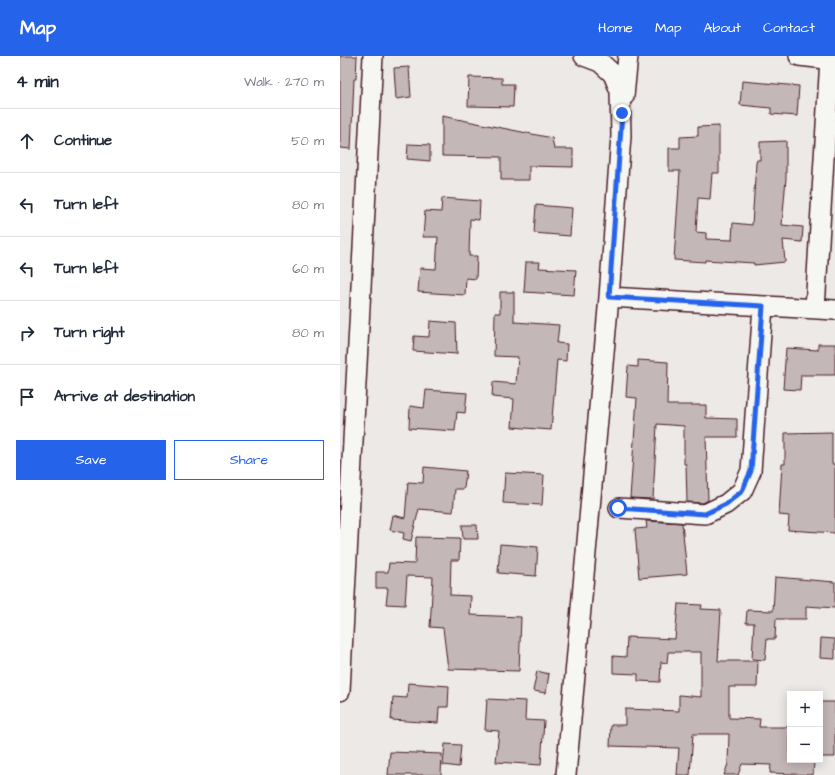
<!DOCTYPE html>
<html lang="en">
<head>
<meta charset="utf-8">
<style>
  body { margin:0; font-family:"Architects Daughter",sans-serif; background:#f2f2f3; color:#1f2937 }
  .controls { position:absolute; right:12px; bottom:12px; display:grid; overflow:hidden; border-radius:0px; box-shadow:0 2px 10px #0003 }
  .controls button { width:36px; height:36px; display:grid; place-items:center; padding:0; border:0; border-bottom:1px solid #e0e1e3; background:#fff; color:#1f2937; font:20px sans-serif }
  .stop { position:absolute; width:12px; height:12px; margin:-9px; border:3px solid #2563eb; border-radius:50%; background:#fff }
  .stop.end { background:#2563eb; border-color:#fff; box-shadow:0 1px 4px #0008 }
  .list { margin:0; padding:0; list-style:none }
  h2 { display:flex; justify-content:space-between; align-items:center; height:52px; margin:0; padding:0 16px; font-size:17px }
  h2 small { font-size:13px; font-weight:400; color:#747a83 }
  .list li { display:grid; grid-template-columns:26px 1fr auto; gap:12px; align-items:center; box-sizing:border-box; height:64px; padding:0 16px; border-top:1px solid #e0e1e3 }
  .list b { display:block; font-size:15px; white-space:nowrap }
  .list em { font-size:13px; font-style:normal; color:#747a83 }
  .actions { display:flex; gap:8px; padding:12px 16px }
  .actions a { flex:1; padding:9px 0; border:1px solid #2563eb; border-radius:0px; text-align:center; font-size:14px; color:#2563eb }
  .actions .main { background:#2563eb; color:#fff }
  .icon { flex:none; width:22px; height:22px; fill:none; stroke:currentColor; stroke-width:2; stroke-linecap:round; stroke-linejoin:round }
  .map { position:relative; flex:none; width:495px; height:719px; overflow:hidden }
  header { display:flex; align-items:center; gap:24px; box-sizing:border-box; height:56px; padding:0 20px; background:#2563eb; color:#fff }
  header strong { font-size:19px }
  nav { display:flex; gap:22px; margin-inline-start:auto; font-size:14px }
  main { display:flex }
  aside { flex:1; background:#fff }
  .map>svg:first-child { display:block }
  .building { fill:#c4b7b7; stroke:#4a1f2b }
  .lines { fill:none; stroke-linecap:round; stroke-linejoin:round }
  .street-casing { stroke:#4a1f2b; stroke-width:22 }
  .street { stroke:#f6f6f2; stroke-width:19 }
  .route { stroke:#2563eb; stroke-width:5 }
</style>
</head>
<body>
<header>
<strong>Map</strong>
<nav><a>Home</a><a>Map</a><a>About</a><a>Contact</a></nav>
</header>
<main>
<aside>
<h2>4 min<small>Walk · 270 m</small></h2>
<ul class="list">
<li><svg class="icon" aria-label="ahead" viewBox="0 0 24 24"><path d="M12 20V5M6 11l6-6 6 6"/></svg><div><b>Continue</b></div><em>50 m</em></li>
<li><svg class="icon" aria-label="left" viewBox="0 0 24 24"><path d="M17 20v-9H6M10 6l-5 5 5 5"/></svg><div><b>Turn left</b></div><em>80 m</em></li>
<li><svg class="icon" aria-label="left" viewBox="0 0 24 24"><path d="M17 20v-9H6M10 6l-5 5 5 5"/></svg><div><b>Turn left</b></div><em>60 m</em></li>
<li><svg class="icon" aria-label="right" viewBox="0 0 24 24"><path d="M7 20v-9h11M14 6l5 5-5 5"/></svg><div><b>Turn right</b></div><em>80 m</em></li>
<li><svg class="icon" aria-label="arrive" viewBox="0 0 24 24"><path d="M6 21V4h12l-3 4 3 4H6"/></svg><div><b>Arrive at destination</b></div></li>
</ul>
<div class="actions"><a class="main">Save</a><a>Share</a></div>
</aside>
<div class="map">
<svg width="495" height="719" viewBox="0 0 495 719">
  <rect width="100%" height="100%" fill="#ece9e6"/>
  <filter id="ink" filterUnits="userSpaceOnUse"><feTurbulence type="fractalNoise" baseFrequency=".025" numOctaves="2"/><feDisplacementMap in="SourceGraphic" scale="8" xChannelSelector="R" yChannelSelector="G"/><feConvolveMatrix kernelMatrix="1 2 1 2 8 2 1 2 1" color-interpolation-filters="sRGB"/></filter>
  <g filter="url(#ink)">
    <path class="building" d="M 0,0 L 17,0 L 16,23 L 14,23 L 11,93 L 0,92 Z
      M 69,11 L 71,41 L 56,43 L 54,12 Z
      M 129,21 L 162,22 L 162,28 L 174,28 L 173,51 L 128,50 Z
      M 402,25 L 459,30 L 457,60 L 431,58 L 431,52 L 400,49 Z
      M 102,60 L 212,82 L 214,93 L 233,93 L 233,111 L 189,110 L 189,124 L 161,124 L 161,101 L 102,100 Z
      M 379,70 L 379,117 L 372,117 L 370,143 L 358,142 L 356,176 L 366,177 L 366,183 L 392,184 L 393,167 L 412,169 L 416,107 L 417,104 L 420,104 L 420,86 L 446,85 L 446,122 L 442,169 L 463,171 L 462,186 L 443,184 L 445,206 L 414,209 L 414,207 L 365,204 L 365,206 L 334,204 L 340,115 L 329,115 L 329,92 L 340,92 L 340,81 L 358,80 L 358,71 Z
      M 68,88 L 90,89 L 90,105 L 67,103 Z
      M 102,142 L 140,145 L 139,164 L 130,163 L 129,200 L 137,200 L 136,223 L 126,222 L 125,239 L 78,236 L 80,212 L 96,213 L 98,181 L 83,181 L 85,155 L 101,156 Z
      M 196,149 L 232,152 L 230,180 L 194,177 Z
      M 186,206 L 200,206 L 199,212 L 236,214 L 234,239 L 184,236 Z
      M 160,236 L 174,236 L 174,266 L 219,269 L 217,287 L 227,288 L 226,305 L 217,304 L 211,374 L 172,371 L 174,343 L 152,341 L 153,326 L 176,328 L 178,301 L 154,300 L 155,257 L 160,257 Z
      M 90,265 L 116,267 L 117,298 L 73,295 L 74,280 L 89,281 Z
      M 478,288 L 495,288 L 495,319 L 461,319 L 460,334 L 443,333 L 446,292 L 478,294 Z
      M 298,304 L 328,306 L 327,349 L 366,349 L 366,362 L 397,363 L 397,381 L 366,381 L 368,444 L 363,447 L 347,446 L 346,408 L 344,408 L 344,370 L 317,368 L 313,443 L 290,442 L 297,342 L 286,341 L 288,310 L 298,311 Z
      M 86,334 L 127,337 L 125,357 L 117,356 L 115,375 L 69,372 L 70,350 L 84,352 Z
      M 492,376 L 492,408 L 495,408 L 495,477 L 448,474 L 449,460 L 439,459 L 442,408 L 445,408 L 445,377 Z
      M 84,411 L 126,415 L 124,433 L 115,433 L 113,456 L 79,453 L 71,485 L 63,483 L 64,477 L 50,474 L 53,459 L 65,462 L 68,426 L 83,427 Z
      M 165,417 L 204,419 L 202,449 L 163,447 Z
      M 306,465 L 342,467 L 347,518 L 299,522 L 295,473 L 307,472 Z
      M 122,469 L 137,469 L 138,483 L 123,483 Z
      M 76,481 L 120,482 L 119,504 L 111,504 L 110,539 L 131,540 L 130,559 L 181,561 L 179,615 L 108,613 L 103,572 L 90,571 L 93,521 L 67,520 L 65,549 L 46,548 L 48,532 L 36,532 L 36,516 L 48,516 L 49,507 L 75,508 Z
      M 160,488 L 198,491 L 196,520 L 158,517 Z
      M 435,521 L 495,526 L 495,552 L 466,550 L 466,563 L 436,563 L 435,583 L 427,583 L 425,604 L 412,603 L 414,567 L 406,567 L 407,554 L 433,555 Z
      M 338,548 L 362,549 L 361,553 L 381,554 L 378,605 L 418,605 L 417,631 L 389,631 L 389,662 L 420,663 L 419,671 L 450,671 L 450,704 L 474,706 L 473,719 L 430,717 L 431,709 L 402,708 L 398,719 L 384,719 L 388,708 L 389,678 L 353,678 L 350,719 L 337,719 L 339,692 L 270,690 L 271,669 L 285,669 L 285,653 L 339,655 L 339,639 L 361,641 L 361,596 L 328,596 L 327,607 L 321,606 L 320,626 L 298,625 L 298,618 L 273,617 L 273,600 L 286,601 L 287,581 L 335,583 Z
      M 481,582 L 495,583 L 495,603 L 480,602 Z
      M 197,615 L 209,618 L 206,637 L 193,635 Z
      M 68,627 L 109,630 L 108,651 L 99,651 L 98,667 L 51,664 L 53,641 L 67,642 Z
      M 147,643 L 186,645 L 185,664 L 204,665 L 201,709 L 156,706 L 159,675 L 145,674 Z
      M 480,646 L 495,646 L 495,701 L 480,701 Z
      M 105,688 L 121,689 L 119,711 L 103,709 Z
      M 50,696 L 102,698 L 101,719 L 48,719 Z"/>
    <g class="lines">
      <defs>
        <path id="street" d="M 459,0 L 495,4
          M 284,40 L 288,0
          M 269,241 L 495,254
          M 475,253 L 490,3
          M 279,452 L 365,458 L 386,448 L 402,435 L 411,415 L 423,250
          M 0,635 L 33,0
          M 226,719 L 269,241 L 281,80 L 280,35 L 273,18 L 260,6 L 244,0"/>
      </defs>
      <use href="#street" class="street-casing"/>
      <use href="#street" class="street"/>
    </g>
  </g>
  <g class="lines" filter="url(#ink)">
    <path class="route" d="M 278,452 L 365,458 L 386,448 L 402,435 L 411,415 L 423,250 L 269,241 L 282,57"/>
  </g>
</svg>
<div class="controls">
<button>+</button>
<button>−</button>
</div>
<div class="stop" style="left:278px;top:452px"></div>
<div class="stop end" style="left:282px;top:57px"></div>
</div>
</main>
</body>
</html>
